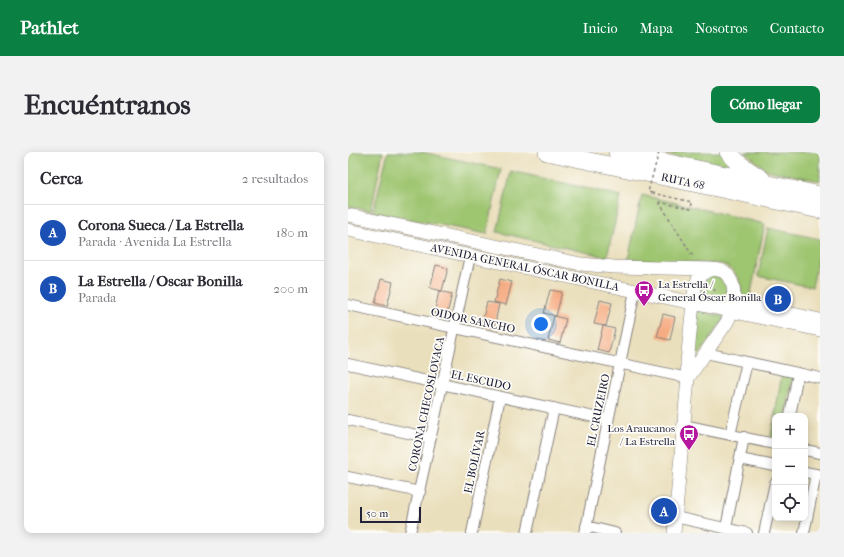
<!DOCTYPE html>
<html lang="es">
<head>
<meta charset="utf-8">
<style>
  body { margin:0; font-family:"IM FELL French Canon",serif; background:#f2f2f3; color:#2b2b33 }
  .controls { position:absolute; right:12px; bottom:12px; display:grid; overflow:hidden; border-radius:8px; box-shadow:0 2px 10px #0003 }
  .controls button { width:36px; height:36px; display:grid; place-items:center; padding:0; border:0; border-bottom:1px solid #e1e1e2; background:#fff; color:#2b2b33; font:20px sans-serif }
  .scale { position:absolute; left:12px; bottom:10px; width:61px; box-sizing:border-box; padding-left:4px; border:2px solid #22223b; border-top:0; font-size:11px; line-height:14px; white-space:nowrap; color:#22223b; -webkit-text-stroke:3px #fdfcf7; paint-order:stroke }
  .you { position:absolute; left:193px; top:172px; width:14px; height:14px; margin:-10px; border:3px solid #fff; border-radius:50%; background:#1a73e8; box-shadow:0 0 0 6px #1a73e833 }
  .badge { display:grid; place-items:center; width:26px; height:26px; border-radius:50%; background:#0b8043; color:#fff; font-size:13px; font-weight:700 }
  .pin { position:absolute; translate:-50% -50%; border:2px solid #fff; box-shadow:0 1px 4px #0006 }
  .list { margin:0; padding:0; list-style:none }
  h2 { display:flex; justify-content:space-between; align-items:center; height:52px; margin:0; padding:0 16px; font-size:17px }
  h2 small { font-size:13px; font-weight:400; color:#7c7c81 }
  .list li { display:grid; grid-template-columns:26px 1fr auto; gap:12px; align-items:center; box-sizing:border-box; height:56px; padding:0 16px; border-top:1px solid #e1e1e2 }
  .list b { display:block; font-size:15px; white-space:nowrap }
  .list p { margin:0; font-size:13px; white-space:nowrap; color:#7c7c81 }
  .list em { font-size:13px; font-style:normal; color:#7c7c81 }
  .icon { flex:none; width:22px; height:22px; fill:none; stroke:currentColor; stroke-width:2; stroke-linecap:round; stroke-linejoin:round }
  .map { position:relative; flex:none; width:472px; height:381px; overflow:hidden; border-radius:8px }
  header { display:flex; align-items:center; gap:24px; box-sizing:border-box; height:56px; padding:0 20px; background:#0b8043; color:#fff }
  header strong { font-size:19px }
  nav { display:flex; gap:22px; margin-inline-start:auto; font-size:14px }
  .intro { display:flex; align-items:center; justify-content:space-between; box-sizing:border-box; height:96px; padding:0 24px }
  h1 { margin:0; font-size:28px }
  .button { padding:10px 18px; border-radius:8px; background:#0b8043; color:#fff; font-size:14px; font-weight:700 }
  main { display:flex; gap:24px; padding:0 24px }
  aside { flex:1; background:#fff; border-radius:8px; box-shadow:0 2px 10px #0003 }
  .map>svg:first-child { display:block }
  .green { fill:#9ec570; stroke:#607456 }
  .building { fill:#f6ac83 }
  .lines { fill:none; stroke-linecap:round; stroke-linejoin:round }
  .minor-casing { stroke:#86807c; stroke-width:12 }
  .secondary-casing { stroke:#86807c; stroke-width:14 }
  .motorway-casing { stroke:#86807c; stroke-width:18 }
  .path { stroke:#86807c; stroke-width:1.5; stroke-dasharray:3 3; stroke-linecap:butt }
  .minor { stroke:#fff; stroke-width:10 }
  .secondary { stroke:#fff; stroke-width:13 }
  .motorway { stroke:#fff; stroke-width:17 }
  .path-bridge { stroke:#86807c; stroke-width:1.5; stroke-dasharray:3 3; stroke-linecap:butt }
  .labels { text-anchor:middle; stroke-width:3.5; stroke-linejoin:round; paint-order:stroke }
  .street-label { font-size:11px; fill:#22223b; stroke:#fdfcf7 }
  .poi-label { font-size:11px; fill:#22223b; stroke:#fdfcf7; text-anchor:start }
</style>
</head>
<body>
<header>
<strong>Pathlet</strong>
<nav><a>Inicio</a><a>Mapa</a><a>Nosotros</a><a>Contacto</a></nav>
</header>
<div class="intro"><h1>Encuéntranos</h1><a class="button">Cómo llegar</a></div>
<main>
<aside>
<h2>Cerca<small>2 resultados</small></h2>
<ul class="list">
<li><span class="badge" style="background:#1a4fb4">A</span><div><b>Corona Sueca / La Estrella</b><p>Parada · Avenida La Estrella</p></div><em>180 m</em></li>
<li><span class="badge" style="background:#1a4fb4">B</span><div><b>La Estrella / Oscar Bonilla</b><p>Parada</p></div><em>200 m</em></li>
</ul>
</aside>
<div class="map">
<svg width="472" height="381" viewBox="0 0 472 381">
  <rect width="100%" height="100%" fill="#fdfcf7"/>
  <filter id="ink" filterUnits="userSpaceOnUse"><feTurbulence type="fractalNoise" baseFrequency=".025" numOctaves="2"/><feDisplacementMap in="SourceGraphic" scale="8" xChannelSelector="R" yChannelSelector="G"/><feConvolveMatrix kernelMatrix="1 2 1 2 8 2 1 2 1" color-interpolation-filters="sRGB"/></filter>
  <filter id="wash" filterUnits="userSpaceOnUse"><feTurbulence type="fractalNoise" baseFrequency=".012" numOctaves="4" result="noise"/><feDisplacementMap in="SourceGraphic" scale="16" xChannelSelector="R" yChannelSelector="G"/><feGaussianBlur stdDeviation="0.9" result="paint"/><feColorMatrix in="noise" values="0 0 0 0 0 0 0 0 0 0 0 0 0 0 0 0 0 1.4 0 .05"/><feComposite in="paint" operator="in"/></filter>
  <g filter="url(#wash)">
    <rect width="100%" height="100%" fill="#eadfbc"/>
    <path class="green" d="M 0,0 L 35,0 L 23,59 L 0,54 Z
      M 40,0 L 74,0 L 153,17 L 139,82 L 25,60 Z
      M 306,0 L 377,0 L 391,18 Z
      M 396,0 L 472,0 L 472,29 L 419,18 Z
      M 163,19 L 273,44 L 259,105 L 149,80 Z
      M 294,43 L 417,72 L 402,146 L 393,145 C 395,130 388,118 374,112 L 280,108 Z
      M 420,76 L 472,87 L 472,98 L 464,135 L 410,124 Z
      M 362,123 C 365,124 369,123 372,125 C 385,132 378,153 363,149 C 353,147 352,141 353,132 Z
      M 348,158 L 377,165 L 349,206 L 344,205 Z
      M 434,222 L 445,224 L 438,264 L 427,264 L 427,285 L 423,284 Z"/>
    <g id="blocks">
      <path class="building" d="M 88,113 L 100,116 L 94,139 L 82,136 Z
        M 33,127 L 45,130 L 39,154 L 27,151 Z
        M 152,127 L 164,130 L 158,153 L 146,150 Z
        M 202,138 L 214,140 L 208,164 L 196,161 Z
        M 91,139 L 104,142 L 98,166 L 86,163 Z
        M 252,148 L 264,151 L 258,174 L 246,172 Z
        M 139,150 L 151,152 L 146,176 L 133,173 Z
        M 315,162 L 327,165 L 322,188 L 309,185 Z
        M 206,164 L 218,167 L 212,191 L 200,188 Z
        M 255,174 L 267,177 L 261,201 L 249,198 Z"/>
    </g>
  </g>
  <g filter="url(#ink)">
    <use href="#blocks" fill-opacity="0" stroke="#86807c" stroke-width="1"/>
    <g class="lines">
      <defs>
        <path id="minor" d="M 0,153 L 340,226
          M 358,201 L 472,226
          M 0,212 L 260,268
          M 442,264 L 450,221
          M 0,268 L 83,286
          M 335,273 L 427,292
          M 382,283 L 399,210
          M 457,298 L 472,301
          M 392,307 L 427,314
          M 457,320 L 472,323
          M 0,325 L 72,340
          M 327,365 L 399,381
          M 238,374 L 267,381
          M 378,376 L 396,285
          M 62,381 L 122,104
          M 124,381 L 152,245
          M 179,381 L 206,256
          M 237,381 L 287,139
          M 416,381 L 427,331
          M 456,381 L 468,322"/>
        <path id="secondary" d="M 0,63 L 233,112 L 266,115 L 363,117
          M 0,78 L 472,178
          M 385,149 L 472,168
          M 326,381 L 340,226 L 339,211 L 346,141 C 347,135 348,130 351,126 C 359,114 376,115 382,127 C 389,138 385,159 379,170 L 340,226"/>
        <path id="motorway" d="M 199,0 L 472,58
          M 269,0 L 472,43
          M 380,0 L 393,13 L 414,27"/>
      </defs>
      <use href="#minor" class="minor-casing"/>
      <use href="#secondary" class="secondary-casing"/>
      <use href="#motorway" class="motorway-casing"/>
      <path class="path" d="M 304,41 L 344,50 L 343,57 L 311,50
        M 311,50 L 346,106
        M 364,145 L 367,137"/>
      <use href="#minor" class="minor"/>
      <use href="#secondary" class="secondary"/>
      <use href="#motorway" class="motorway"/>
      <path class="path-bridge" d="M 304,41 L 300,40 L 311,0"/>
    </g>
  </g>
  <defs>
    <symbol id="bus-pin" viewBox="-11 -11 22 30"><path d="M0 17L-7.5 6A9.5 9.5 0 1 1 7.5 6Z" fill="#b5179e" stroke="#fdfcf7"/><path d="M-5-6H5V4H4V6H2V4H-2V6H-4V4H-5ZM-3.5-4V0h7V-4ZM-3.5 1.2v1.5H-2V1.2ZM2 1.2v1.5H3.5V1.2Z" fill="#fff"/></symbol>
  </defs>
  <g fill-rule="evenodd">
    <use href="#bus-pin" x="285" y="127" width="22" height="30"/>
    <use href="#bus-pin" x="330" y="271" width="22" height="30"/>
  </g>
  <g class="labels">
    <g class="street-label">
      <text transform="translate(335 29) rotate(12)" y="4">RUTA 68</text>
      <text transform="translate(177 115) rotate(12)" y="4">AVENIDA GENERAL ÓSCAR BONILLA</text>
      <text transform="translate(125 168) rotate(12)" y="4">OIDOR SANCHO</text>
      <text transform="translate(133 228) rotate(12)" y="4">EL ESCUDO</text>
      <text transform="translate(78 252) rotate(-78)" y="4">CORONA CHECOSLOVACA</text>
      <text transform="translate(250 258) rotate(-78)" y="4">EL CRUZEIRO</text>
      <text transform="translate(126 310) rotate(-78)" y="4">EL BOLÍVAR</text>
    </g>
    <g class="poi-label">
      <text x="310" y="136">La Estrella /<tspan x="310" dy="13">General Óscar Bonilla</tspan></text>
      <text x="327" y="280" text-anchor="end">Los Araucanos<tspan x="327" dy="13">/ La Estrella</tspan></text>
    </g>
  </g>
</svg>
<div class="controls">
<button>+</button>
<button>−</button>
<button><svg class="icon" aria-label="locate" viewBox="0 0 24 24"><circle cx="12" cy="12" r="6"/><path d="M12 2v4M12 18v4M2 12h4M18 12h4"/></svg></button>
</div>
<div class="scale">50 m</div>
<div class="you"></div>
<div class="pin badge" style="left:316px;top:359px;background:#1a4fb4">A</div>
<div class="pin badge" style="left:430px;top:147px;background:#1a4fb4">B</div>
</div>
</main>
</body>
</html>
